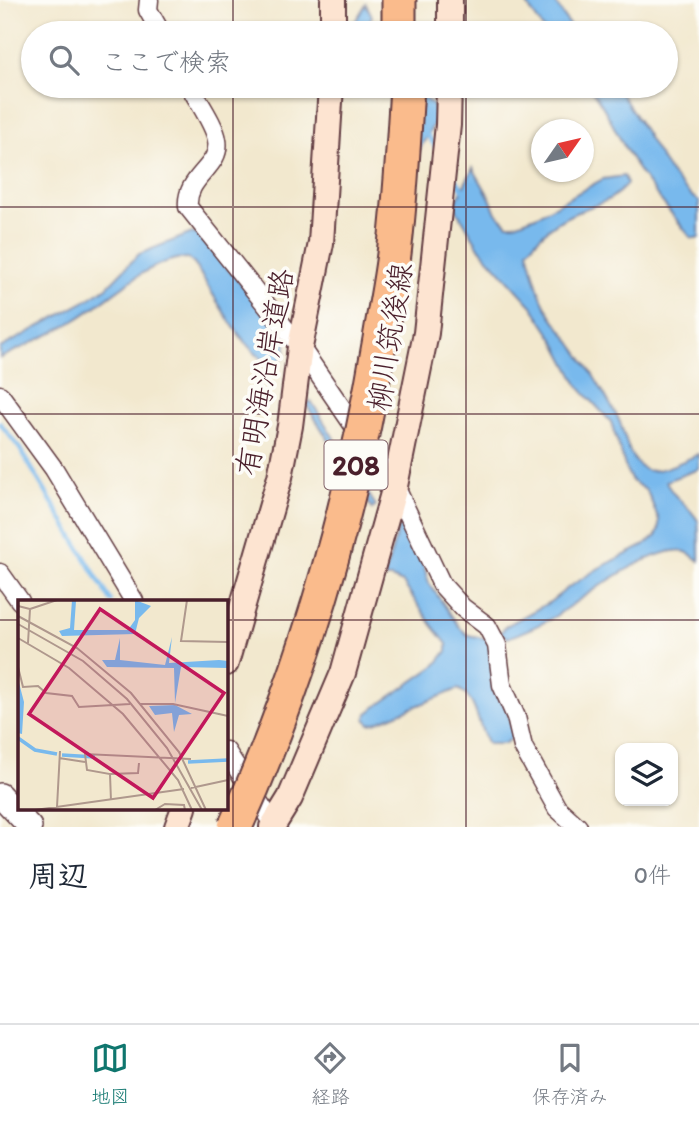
<!DOCTYPE html>
<html lang="ja">
<head>
<meta charset="utf-8">
<style>
  body { margin:0; font-family:Itim,"Klee One",sans-serif; background:#f6f6f7; color:#1f2937 }
  .controls { position:absolute; right:21px; bottom:21px; display:grid; overflow:hidden; border-radius:14px; box-shadow:0 2px 5px #0004 }
  .controls button { width:63px; height:63px; display:grid; place-items:center; padding:0; border:0; border-bottom:2px solid #e0e1e3; background:#fff; color:#1f2937; font:35px sans-serif }
  .compass { position:absolute; left:531px; top:119px; width:63px; height:63px; border-radius:50%; background:#fff; box-shadow:0 2px 5px #0004; rotate:56deg }
  .list { margin:0; padding:0; list-style:none }
  h2 { display:flex; justify-content:space-between; align-items:center; height:91px; margin:0; padding:0 28px; font-size:30px }
  h2 small { font-size:23px; font-weight:400; color:#747a83 }
  .icon { flex:none; width:38px; height:38px; fill:none; stroke:currentColor; stroke-width:2; stroke-linecap:round; stroke-linejoin:round }
  .map { position:relative; flex:none; width:699px; height:827px; overflow:hidden }
  .search { position:absolute; background:#fff; box-shadow:0 2px 5px #0004; left:21px; right:21px; top:21px; height:77px; display:flex; align-items:center; gap:18px; box-sizing:border-box; padding:0 24px; border-radius:38px; color:#747a83; font-size:26px }
  .sheet { height:196px; background:#fff }
  nav { display:flex; justify-content:space-around; align-items:center; box-sizing:border-box; height:98px; border-top:2px solid #e0e1e3; background:#fff; font-size:19px; color:#747a83 }
  nav a { display:grid; justify-items:center; gap:4px }
  nav .on { color:#0f766e }
  .map>svg:first-child { display:block }
  .water { fill:#78b9ed; stroke:#616c8c; stroke-width:2 }
  .lines { fill:none; stroke-linecap:round; stroke-linejoin:round }
  .stream { stroke:#78b9ed; stroke-width:4.5 }
  .minor-casing { stroke:#633d43; stroke-width:21 }
  .tertiary-casing { stroke:#633d43; stroke-width:26 }
  .secondary-casing { stroke:#633d43; stroke-width:28 }
  .motorway-casing { stroke:#633d43; stroke-width:37 }
  .minor { stroke:#fff; stroke-width:18 }
  .tertiary { stroke:#fff; stroke-width:23 }
  .secondary { stroke:#fde4d1; stroke-width:24 }
  .motorway { stroke:#fabb8c; stroke-width:33 }
  .motorway-bridge-casing { stroke:#633d43; stroke-width:37; stroke-linecap:butt }
  .motorway-bridge { stroke:#fabb8c; stroke-width:33 }
  .grid { fill:none; stroke:#4a1f2b; stroke-width:2; stroke-opacity:0.55 }
  .labels { text-anchor:middle; stroke-width:7; stroke-linejoin:round; paint-order:stroke }
  .shield { fill:#fdfcf7; stroke:#806168; stroke-width:2 }
  .shield-label { font-size:28px; font-weight:bold; fill:#4a1f2b }
  .street-label { font-size:30px; fill:#4a1f2b; stroke:#fdfcf7 }
  .inset-river { fill:none; stroke:#78b9ed; stroke-width:3.5 }
  .inset-road { fill:none; stroke:#af988d; stroke-width:2 }
  .view { fill:#c2185b; fill-opacity:0.15; stroke:#c2185b; stroke-width:3.5 }
  .inset-edge { fill:none; stroke:#4a1f2b; stroke-width:3.5 }
</style>
</head>
<body>
<div class="map">
<svg width="699" height="827" viewBox="0 0 699 827">
  <rect width="100%" height="100%" fill="#fdfcf7"/>
  <filter id="ink" filterUnits="userSpaceOnUse"><feTurbulence type="fractalNoise" baseFrequency=".0143" numOctaves="2"/><feDisplacementMap in="SourceGraphic" scale="14" xChannelSelector="R" yChannelSelector="G"/><feConvolveMatrix kernelMatrix="1 2 1 2 8 2 1 2 1" color-interpolation-filters="sRGB"/></filter>
  <filter id="wash" filterUnits="userSpaceOnUse"><feTurbulence type="fractalNoise" baseFrequency=".00686" numOctaves="4" result="noise"/><feDisplacementMap in="SourceGraphic" scale="28" xChannelSelector="R" yChannelSelector="G"/><feGaussianBlur stdDeviation="1.57" result="paint"/><feColorMatrix in="noise" values="0 0 0 0 0 0 0 0 0 0 0 0 0 0 0 0 0 1.4 0 .05"/><feComposite in="paint" operator="in"/></filter>
  <g filter="url(#wash)">
    <rect width="100%" height="100%" fill="#f2e8ce"/>
    <path class="water" d="M 524,0 L 554,0 L 574,33 L 546,33 Z
      M 366,4 L 372,16 L 369,22 L 374,33 L 348,33 Z
      M 383,86 L 412,86 C 419,98 434,101 439,115 L 417,154 L 406,119 Z
      M 588,86 L 615,86 C 642,119 664,179 699,201 L 699,238 L 691,238 C 671,212 649,188 632,160 C 617,136 607,108 588,86 Z
      M 473,168 L 490,198 L 496,213 L 508,224 L 515,224 L 538,215 L 603,179 L 624,176 L 627,184 C 611,202 602,202 580,211 C 559,219 542,232 528,250 C 532,267 536,285 543,301 C 551,319 563,330 573,345 C 590,368 604,393 618,418 C 626,434 627,459 644,469 C 655,476 687,459 699,454 L 699,469 L 666,481 C 672,498 690,505 698,521 C 699,531 699,550 699,561 C 694,557 688,551 681,551 C 650,548 583,597 557,615 C 542,625 524,631 508,638 L 500,633 L 506,626 L 550,602 L 569,587 L 599,568 L 643,546 L 656,536 L 659,529 L 659,520 L 647,491 L 632,481 L 627,472 L 611,422 L 579,387 L 555,341 L 532,306 L 480,249 L 456,209 L 455,204 Z
      M 192,233 L 198,235 L 287,335 L 285,356 C 279,360 273,365 267,362 C 242,349 211,290 195,265 L 188,258 C 149,257 107,302 74,321 C 50,335 25,346 0,358 L 0,348 L 84,302 L 107,287 L 139,254 Z
      M 311,401 L 376,506 L 372,509 L 306,404 Z
      M 409,520 L 429,583 L 460,628 L 468,635 L 489,639 L 514,736 L 504,744 L 488,744 C 478,728 477,697 458,689 L 375,723 L 370,724 L 366,719 L 367,713 L 436,665 L 447,651 L 447,644 L 432,625 L 403,583 L 391,578 L 384,578 L 398,529 Z"/>
    <g class="lines">
      <path class="stream" d="M 424,130 L 437,149
        M 453,174 L 465,193
        M 0,423 L 20,449 L 111,601
        M 226,794 L 231,802"/>
    </g>
  </g>
  <g filter="url(#ink)">
    <g class="lines">
      <defs>
        <path id="minor" d="M 149,0 L 148,10 L 161,33
          M 190,86 C 197,100 215,125 217,140 C 222,167 185,176 188,207 L 300,347 L 395,486 L 442,585 L 463,608 L 487,626 L 497,645 L 502,685 L 516,717 L 523,747 L 557,808 L 578,827
          M 0,395 L 54,469 L 134,601
          M 0,573 L 20,601
          M 226,751 L 275,827"/>
        <path id="tertiary" d="M 0,795 L 30,827"/>
        <path id="secondary" d="M 333,33 L 333,0
          M 450,33 L 450,0
          M 226,663 L 280,477 L 290,426 L 300,347 L 321,243 L 331,86
          M 177,827 L 184,808
          M 272,827 L 290,798 L 343,673 L 395,486 L 426,333 L 448,125 L 449,86"/>
        <path id="motorway" d="M 399,33 L 399,0"/>
      </defs>
      <use href="#minor" class="minor-casing"/>
      <use href="#tertiary" class="tertiary-casing"/>
      <use href="#secondary" class="secondary-casing"/>
      <use href="#motorway" class="motorway-casing"/>
      <use href="#minor" class="minor"/>
      <use href="#tertiary" class="tertiary"/>
      <use href="#secondary" class="secondary"/>
      <use href="#motorway" class="motorway"/>
      <defs>
        <path id="motorway-bridge" d="M 235,827 C 305,671 352,508 380,339 C 385,308 392,276 395,245 C 401,192 404,139 407,86"/>
      </defs>
      <use href="#motorway-bridge" class="motorway-bridge-casing"/>
      <use href="#motorway-bridge" class="motorway-bridge"/>
    </g>
  </g>
  <path class="grid" d="M 233,0 L 233,33M 466,0 L 466,33M 233,86 L 233,827M 466,86 L 466,827M 0,207 L 699,207M 0,414 L 699,414M 0,620 L 19,620M 226,620 L 699,620"/>
  <g class="labels">
    <rect class="shield" x="324.5" y="440.5" width="63" height="49" rx="5"/>
    <g class="shield-label">
      <text x="356" y="475">208</text>
    </g>
    <g class="street-label">
      <text transform="translate(390 337) rotate(-81)" y="10">柳川筑後線</text>
      <text transform="translate(265 372) rotate(-80)" y="10">有明海沿岸道路</text>
    </g>
  </g>
  <g transform="translate(18 600)">
    <rect width="210" height="210" fill="#f2e8ce"/>
    <path d="M 54,0 L 58,1 L 56,30 L 110,30 L 117,20 L 117,0 L 133,6 L 121,18 L 117,34 L 44,36 L 41,31 L 52,28 ZM 154,37 L 151,63 L 201,60 L 210,61 L 210,68 L 163,67 L 157,103 L 156,68 L 89,67 L 84,60 L 97,60 L 102,38 L 102,60 L 147,65 ZM 0,79 L 6,102 L 4,134 L 0,133 ZM 157,105 L 174,114 L 161,115 L 156,132 L 154,113 L 137,115 L 131,106 Z" fill="#78b9ed"/>
    <path class="inset-river" d="M 0,138 L 17,150 L 39,154M 44,155 L 77,157M 170,162 L 210,160"/>
    <path class="inset-road" d="M 169,0 L 163,41 L 210,42M 0,6 L 12,9 L 10,43M 12,9 L 39,0M 0,16 L 59,48 L 113,93 L 161,152 L 188,210M 0,24 L 65,61 L 109,99 L 149,148 L 184,210M 0,38 L 51,68 L 105,114 L 160,180 L 174,210M 0,67 L 5,87 L 20,86 L 28,93 L 54,96 L 61,107 L 112,104M 122,104 L 155,104 L 210,116M 41,158 L 67,162M 92,174 L 120,173 L 121,163M 173,188 L 210,180M 93,201 L 92,174 L 69,170 L 67,154 L 173,159M 39,207 L 42,151M 17,210 L 166,189M 137,210 L 147,204 L 166,205 L 167,210"/>
    <path class="view" d="M 82,9 L 206,93 L 135,198 L 11,114 Z"/>
    <rect width="210" height="210" class="inset-edge"/>
  </g>
</svg>
<div class="controls">
<button><svg class="icon" aria-label="layers" viewBox="0 0 24 24"><path d="M12 4l9 5-9 5-9-5zM3 14l9 5 9-5"/></svg></button>
</div>
<svg class="compass" viewBox="-18 -18 36 36"><path d="M0-13l5 13h-10z" fill="#e53935"/><path d="M0 13l5-13h-10z" fill="#747a83"/></svg>
<div class="search"><svg class="icon" aria-label="search" viewBox="0 0 24 24"><circle cx="10" cy="10" r="6"/><path d="M15 15l6 6"/></svg>ここで検索</div>
</div>
<section class="sheet">
<h2>周辺<small>0件</small></h2>
<ul class="list">
</ul>
</section>
<nav>
<a class="on"><svg class="icon" aria-label="map" viewBox="0 0 24 24"><path d="M3 6l6-2 6 2 6-2v14l-6 2-6-2-6 2zM9 4v14M15 6v14"/></svg>地図</a>
<a><svg class="icon" aria-label="directions" viewBox="0 0 24 24"><path d="M12 3l9 9-9 9-9-9zM9 14v-3h6M13 9l2 2-2 2"/></svg>経路</a>
<a><svg class="icon" aria-label="saved" viewBox="0 0 24 24"><path d="M7 4h10v16l-5-4-5 4z"/></svg>保存済み</a>
</nav>
</body>
</html>
